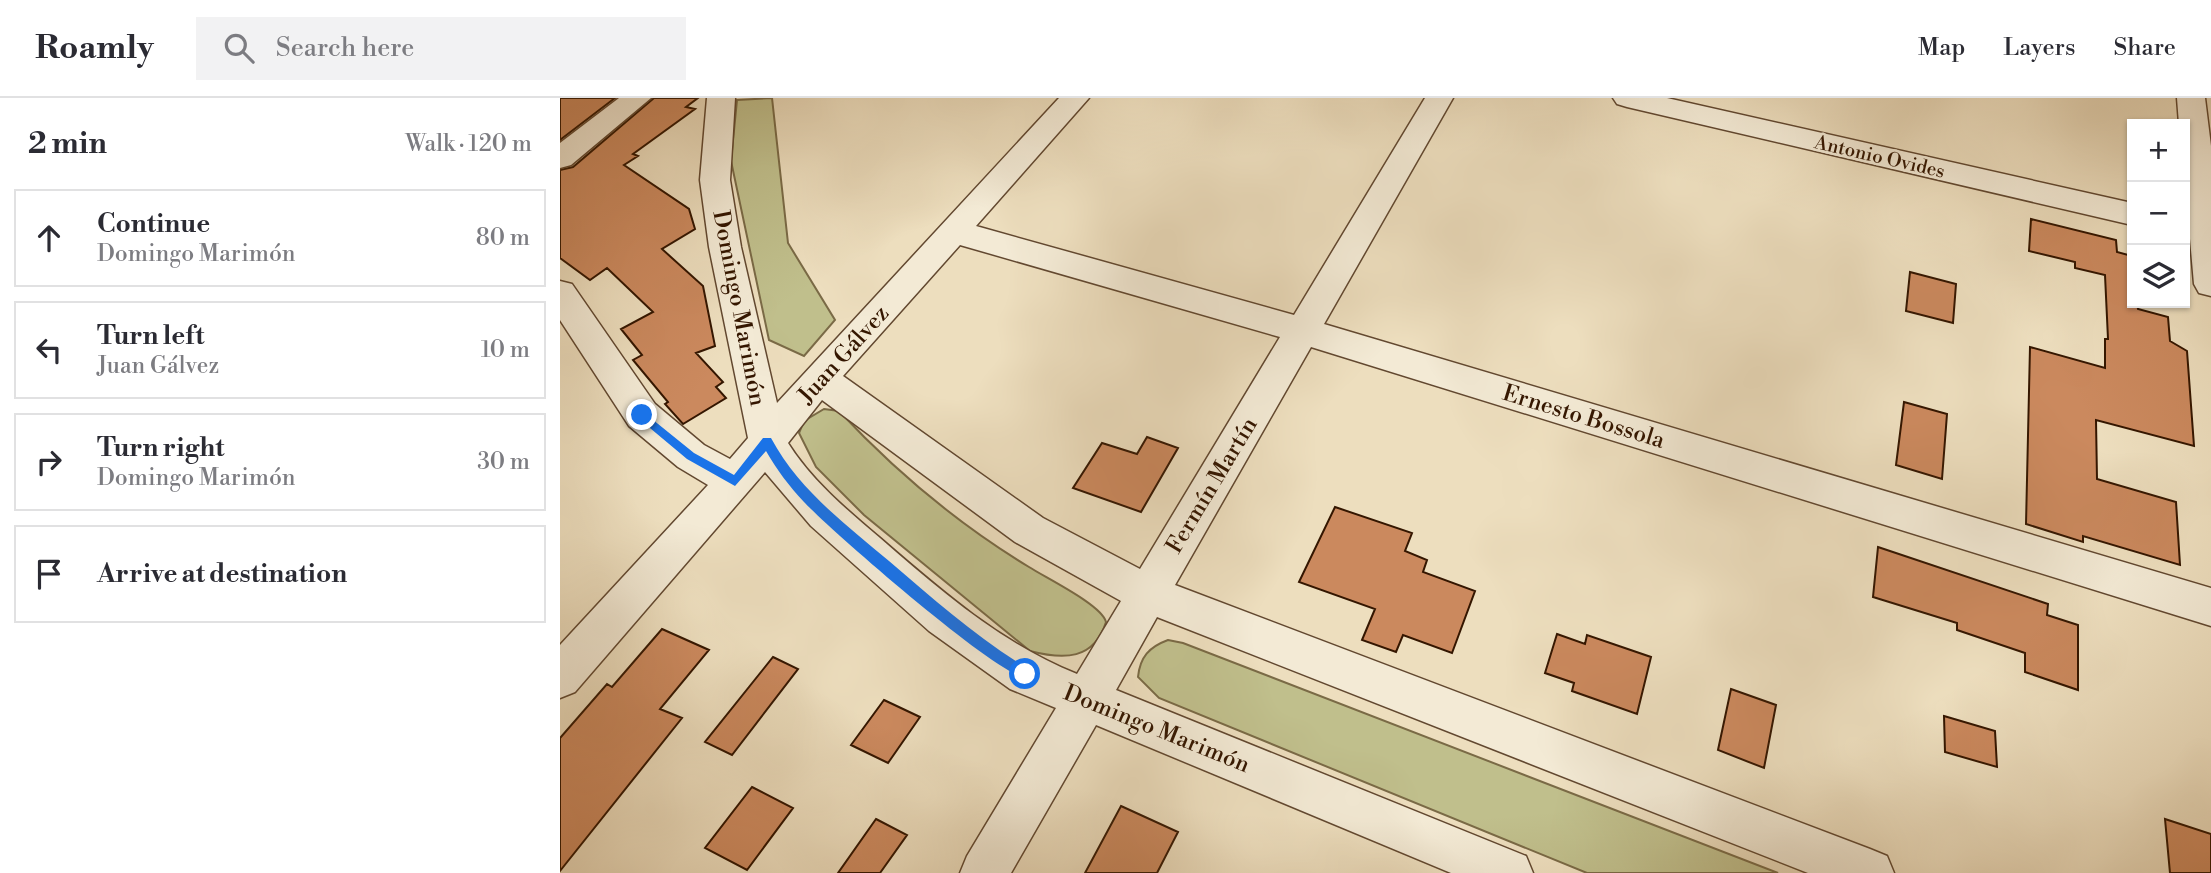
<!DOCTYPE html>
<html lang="en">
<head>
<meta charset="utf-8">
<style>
  body { margin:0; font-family:"Libre Bodoni",serif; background:#f2f2f3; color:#2b2b33 }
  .controls { position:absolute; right:21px; top:21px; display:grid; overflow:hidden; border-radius:0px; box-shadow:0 2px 5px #0004 }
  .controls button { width:63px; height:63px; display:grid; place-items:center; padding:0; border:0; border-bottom:2px solid #e1e1e2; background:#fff; color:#2b2b33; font:35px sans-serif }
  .stop { position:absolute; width:21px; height:21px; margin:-16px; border:5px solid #1a73e8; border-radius:50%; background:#fff }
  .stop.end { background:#1a73e8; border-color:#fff; box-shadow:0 2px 7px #0008 }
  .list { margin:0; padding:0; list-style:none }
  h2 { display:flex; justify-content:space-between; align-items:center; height:91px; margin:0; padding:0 28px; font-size:30px }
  h2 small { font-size:23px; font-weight:400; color:#7c7c81 }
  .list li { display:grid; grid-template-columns:46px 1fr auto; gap:21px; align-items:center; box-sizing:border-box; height:98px; margin:0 14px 14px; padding:0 14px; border:2px solid #e1e1e2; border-radius:0px }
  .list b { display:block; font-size:26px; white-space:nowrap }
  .list p { margin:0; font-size:23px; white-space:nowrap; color:#7c7c81 }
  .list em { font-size:23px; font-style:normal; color:#7c7c81 }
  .icon { flex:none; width:38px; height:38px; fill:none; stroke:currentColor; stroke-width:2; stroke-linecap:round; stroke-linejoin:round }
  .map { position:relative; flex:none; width:1651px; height:775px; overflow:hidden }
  header { display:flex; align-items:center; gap:42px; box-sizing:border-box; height:98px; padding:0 35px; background:#fff; border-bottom:2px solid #e1e1e2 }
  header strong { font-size:33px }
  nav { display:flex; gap:38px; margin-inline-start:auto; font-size:24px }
  .search { width:490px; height:63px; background:#f2f2f3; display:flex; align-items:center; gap:18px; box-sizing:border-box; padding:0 24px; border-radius:0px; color:#7c7c81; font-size:26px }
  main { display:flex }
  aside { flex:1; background:#fff }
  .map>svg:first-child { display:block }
  .green { fill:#c0bf8c; stroke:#7a6a46; stroke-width:2 }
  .building { fill:#cb895e; stroke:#341600; stroke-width:2 }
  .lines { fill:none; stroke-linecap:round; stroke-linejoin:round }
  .minor-casing { stroke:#624830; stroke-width:3 }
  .minor { fill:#f3ead5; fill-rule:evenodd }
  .route { fill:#1a73e8 }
  .labels { text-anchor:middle; stroke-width:5; stroke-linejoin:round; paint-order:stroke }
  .far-street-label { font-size:19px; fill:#341600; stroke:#f3ead5 }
  .street-label { font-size:23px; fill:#341600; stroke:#f3ead5 }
</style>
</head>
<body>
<header>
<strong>Roamly</strong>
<div class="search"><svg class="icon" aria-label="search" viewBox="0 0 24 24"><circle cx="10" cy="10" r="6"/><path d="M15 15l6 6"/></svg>Search here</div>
<nav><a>Map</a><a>Layers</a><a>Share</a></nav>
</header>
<main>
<aside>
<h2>2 min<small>Walk · 120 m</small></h2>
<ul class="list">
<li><svg class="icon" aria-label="ahead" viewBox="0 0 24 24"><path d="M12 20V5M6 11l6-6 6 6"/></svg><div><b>Continue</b><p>Domingo Marimón</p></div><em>80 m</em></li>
<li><svg class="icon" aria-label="left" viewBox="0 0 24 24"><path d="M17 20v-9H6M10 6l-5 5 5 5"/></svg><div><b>Turn left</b><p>Juan Gálvez</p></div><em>10 m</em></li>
<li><svg class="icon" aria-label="right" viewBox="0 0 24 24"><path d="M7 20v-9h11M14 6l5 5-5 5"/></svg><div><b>Turn right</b><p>Domingo Marimón</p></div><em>30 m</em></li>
<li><svg class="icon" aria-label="arrive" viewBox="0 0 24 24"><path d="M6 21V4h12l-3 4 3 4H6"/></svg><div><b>Arrive at destination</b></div></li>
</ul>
</aside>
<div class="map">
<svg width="1651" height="775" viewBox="0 0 1651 775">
  <rect width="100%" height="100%" fill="#eddebe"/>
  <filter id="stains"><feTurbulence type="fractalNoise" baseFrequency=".00286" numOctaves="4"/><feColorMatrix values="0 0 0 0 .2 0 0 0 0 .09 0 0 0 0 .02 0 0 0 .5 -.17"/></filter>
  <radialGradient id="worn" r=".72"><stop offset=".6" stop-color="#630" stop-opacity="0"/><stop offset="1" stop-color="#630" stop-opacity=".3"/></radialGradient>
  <path class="green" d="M 212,0 L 228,145 L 275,222 L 244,258 L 209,242 L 171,63 L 177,2 Z
    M 264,311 L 279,313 C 336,374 398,426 469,469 C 486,480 542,507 546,524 C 534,562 504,562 470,553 L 304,417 L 256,369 L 239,335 L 244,323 Z
    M 608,542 L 623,545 L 1218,775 L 1027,775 L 599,600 L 578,579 C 580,559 589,549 608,542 Z"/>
  <path class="building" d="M 0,0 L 55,0 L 0,42 Z
    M 94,0 L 138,0 L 126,9 L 135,11 L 73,56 L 78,58 L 64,67 L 129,111 L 135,131 L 102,151 L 143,188 L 155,248 L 136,255 L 163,284 L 156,289 L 166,300 L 123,326 L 105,306 L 108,304 L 73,262 L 82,257 L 61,231 L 93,214 L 47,170 L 30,182 L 0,160 L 0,72 L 13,69 Z
    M 1471,121 L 1556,142 L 1557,154 L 1572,158 L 1572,205 L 1577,205 L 1578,211 L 1608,219 L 1610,243 L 1627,253 L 1634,348 L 1536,322 L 1537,381 L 1616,404 L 1620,467 L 1523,438 L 1523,444 L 1466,426 L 1470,249 L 1545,270 L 1545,241 L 1548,241 L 1545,177 L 1515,170 L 1515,164 L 1469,153 Z
    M 1350,174 L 1396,186 L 1393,225 L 1346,213 Z
    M 1344,304 L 1387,316 L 1382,381 L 1336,367 Z
    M 587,339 L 618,350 L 581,414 L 513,390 L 542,345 L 577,356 Z
    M 775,409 L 852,435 L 845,453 L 867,462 L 863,474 L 915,493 L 892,555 L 843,537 L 836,554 L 802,542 L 815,511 L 739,484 Z
    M 1318,449 L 1488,506 L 1487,517 L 1518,527 L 1518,592 L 1465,574 L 1465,555 L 1397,532 L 1397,525 L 1313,499 Z
    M 102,531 L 149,552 L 100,611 L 122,620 L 0,773 L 0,640 L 47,586 L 52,589 Z
    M 997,536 L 1025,546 L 1027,537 L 1091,559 L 1077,616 L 1012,593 L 1014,585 L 985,575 Z
    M 213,559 L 238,571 L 172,657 L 145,644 Z
    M 1171,591 L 1216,607 L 1204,670 L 1158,652 Z
    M 324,602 L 360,619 L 328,665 L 291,647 Z
    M 1384,618 L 1435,633 L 1437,669 L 1385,654 Z
    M 192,689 L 233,710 L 187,772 L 145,750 Z
    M 561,708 L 618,734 L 597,775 L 525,775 Z
    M 316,721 L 347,737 L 320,775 L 278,775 Z
    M 1605,721 L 1651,736 L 1651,775 L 1610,775 Z"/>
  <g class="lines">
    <defs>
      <path id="minor" d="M 59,0 L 91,0 L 11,67 L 0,70 L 0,45 Z
        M 147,0 L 175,0 L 170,82 L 181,149 L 217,305 L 499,0 L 529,0 L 416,128 L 734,217 L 865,0 L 893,0 L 764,226 L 1651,490 L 1651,528 L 751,249 L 615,487 L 1310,751 L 1327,758 L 1334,775 L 1248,775 L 597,519 L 556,592 L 966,758 L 973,775 L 891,775 L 536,627 L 451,775 L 400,775 L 407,758 L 496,610 L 450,591 L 369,533 L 251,428 L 205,374 L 15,594 L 0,600 L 0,547 L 148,387 L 118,369 L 69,328 L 0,222 L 0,183 L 12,186 L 95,306 L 144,347 L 170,361 L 188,340 L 149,149 L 140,82 ZM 400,147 L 720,239 L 580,471 L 483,420 L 283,278 ZM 262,302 L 455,444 L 561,503 L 517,576 C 442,546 381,493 320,440 C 287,412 252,383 228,345 Z
        M 1053,0 L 1107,0 L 1572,105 L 1572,127 L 1067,9 L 1057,6 Z
        M 1617,0 L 1645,0 L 1651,48 L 1651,198 L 1639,195 L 1634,186 L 1625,84 L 1625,26 L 1619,26 Z"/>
    </defs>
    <use href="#minor" class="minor-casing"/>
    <use href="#minor" class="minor"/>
  </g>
  <path class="route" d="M 82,313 L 134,355 L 174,377 L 203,340 L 211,340 C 239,392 285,426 329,463 C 376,503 417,540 470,572 L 470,580 C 448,588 267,429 244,404 C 229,388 217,372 206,353 L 175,388 L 127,361 L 78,320 L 77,317 Z"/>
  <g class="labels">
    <g class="far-street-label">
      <text transform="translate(1320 58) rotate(13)" y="7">Antonio Ovides</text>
    </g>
    <g class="street-label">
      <text transform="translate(180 210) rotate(79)" y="8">Domingo Marimón</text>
      <text transform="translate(283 256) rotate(-48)" y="8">Juan Gálvez</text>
      <text transform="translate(1024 318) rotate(17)" y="8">Ernesto Bossola</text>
      <text transform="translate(651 387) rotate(-59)" y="8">Fermín Martín</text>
      <text transform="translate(597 630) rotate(22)" y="8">Domingo Marimón</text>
    </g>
  </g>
  <rect width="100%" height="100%" filter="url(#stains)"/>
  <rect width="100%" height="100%" fill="url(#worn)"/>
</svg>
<div class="controls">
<button>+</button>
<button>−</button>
<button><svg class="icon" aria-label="layers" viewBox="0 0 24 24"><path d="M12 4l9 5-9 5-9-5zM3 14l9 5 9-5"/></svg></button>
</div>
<div class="stop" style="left:465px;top:576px"></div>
<div class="stop end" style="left:82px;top:317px"></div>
</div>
</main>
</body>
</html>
